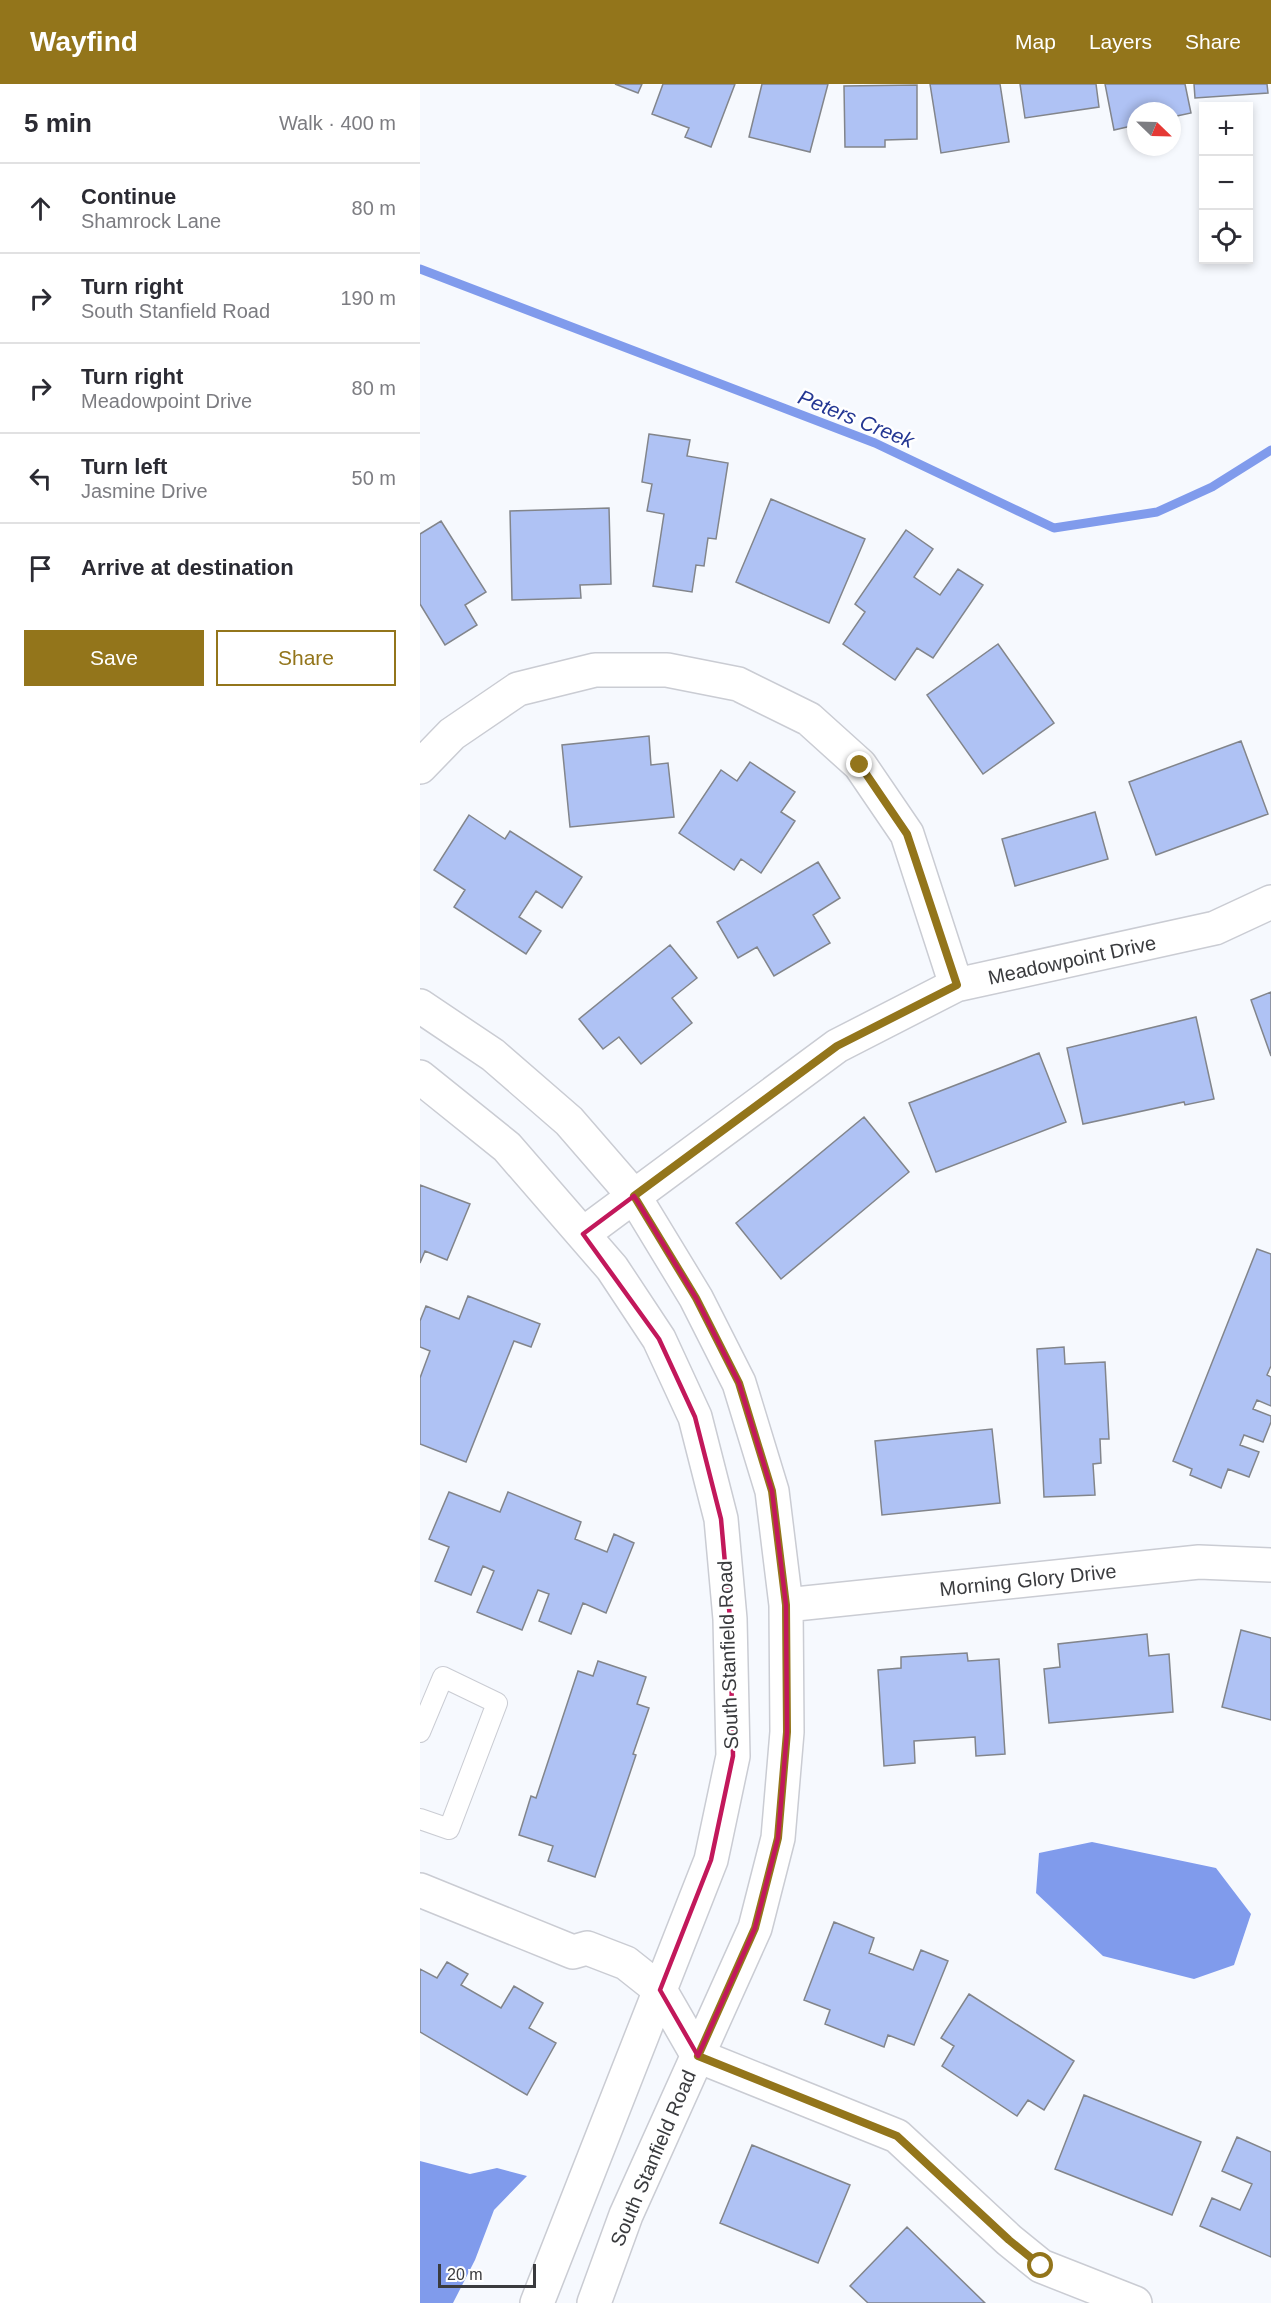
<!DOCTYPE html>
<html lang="en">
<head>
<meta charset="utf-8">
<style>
  body { margin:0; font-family:Helvetica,sans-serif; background:#f2f2f3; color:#2b2b33 }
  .controls { position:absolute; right:18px; top:18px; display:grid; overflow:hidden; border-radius:0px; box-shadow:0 3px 9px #0003 }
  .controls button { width:54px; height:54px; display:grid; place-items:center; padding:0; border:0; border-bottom:2px solid #e1e1e2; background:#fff; color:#2b2b33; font:30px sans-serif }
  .compass { position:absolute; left:707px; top:18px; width:54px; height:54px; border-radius:50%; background:#fff; box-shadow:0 3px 9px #0003; rotate:113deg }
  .scale { position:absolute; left:18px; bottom:15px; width:98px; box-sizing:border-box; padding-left:6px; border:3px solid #3a3b3e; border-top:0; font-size:16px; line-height:21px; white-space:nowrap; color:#3a3b3e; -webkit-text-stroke:4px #fff; paint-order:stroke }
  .stop { position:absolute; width:18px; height:18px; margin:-14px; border:4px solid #93751b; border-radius:50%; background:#fff }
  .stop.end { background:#93751b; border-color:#fff; box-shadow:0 2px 6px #0008 }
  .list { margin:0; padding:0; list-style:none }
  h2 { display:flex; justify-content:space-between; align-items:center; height:78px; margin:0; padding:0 24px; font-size:26px }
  h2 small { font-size:20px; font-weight:400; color:#7c7c81 }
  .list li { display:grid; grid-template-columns:39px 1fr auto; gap:18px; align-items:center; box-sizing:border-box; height:90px; padding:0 24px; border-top:2px solid #e1e1e2 }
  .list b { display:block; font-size:22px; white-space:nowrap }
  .list p { margin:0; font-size:20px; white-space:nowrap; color:#7c7c81 }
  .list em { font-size:20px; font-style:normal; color:#7c7c81 }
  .actions { display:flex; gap:12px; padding:18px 24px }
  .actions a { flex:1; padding:14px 0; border:2px solid #93751b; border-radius:0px; text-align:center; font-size:21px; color:#93751b }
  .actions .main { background:#93751b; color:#fff }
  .icon { flex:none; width:33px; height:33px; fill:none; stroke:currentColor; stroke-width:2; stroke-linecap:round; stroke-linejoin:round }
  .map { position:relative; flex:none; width:851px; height:2219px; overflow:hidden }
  header { display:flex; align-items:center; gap:36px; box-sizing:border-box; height:84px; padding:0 30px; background:#93751b; color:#fff }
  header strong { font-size:28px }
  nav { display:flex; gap:33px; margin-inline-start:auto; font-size:21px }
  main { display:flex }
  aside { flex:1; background:#fff }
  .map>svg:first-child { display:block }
  .water { fill:#809bec }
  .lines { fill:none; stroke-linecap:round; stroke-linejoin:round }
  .stream { stroke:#809bec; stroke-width:9 }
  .building { fill:#afc2f4; stroke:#82858b; stroke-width:1.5 }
  .lane-casing { stroke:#caccd3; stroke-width:22 }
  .street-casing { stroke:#caccd3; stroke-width:36 }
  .lane { stroke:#fff; stroke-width:20 }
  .street { stroke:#fff; stroke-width:33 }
  .route { stroke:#93751b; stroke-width:8 }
  .marked { fill:none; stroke:#c2185b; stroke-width:4.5; stroke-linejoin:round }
  .labels { text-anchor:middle; stroke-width:5; stroke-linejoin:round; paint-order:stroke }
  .street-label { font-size:20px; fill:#3a3b3e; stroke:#fff }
  .water-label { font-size:21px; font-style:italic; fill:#243793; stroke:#fff }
</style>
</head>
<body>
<header>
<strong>Wayfind</strong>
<nav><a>Map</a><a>Layers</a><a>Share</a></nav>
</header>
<main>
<aside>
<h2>5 min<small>Walk · 400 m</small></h2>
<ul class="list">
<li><svg class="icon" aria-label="ahead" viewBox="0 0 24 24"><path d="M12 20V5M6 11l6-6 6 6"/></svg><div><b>Continue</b><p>Shamrock Lane</p></div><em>80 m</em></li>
<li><svg class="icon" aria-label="right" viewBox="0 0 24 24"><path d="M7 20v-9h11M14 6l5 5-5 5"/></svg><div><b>Turn right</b><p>South Stanfield Road</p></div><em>190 m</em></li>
<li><svg class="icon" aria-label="right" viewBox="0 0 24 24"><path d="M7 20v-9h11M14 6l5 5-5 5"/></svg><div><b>Turn right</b><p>Meadowpoint Drive</p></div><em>80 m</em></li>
<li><svg class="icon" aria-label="left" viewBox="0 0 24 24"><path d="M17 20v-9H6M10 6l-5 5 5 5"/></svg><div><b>Turn left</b><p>Jasmine Drive</p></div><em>50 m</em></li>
<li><svg class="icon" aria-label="arrive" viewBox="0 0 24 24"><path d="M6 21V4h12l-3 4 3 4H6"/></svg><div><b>Arrive at destination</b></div></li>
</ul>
<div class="actions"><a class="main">Save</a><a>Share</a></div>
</aside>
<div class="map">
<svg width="851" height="2219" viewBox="0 0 851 2219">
  <rect width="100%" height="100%" fill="#f6f9fe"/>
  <path class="water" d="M 672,1758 L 796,1784 L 831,1830 L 814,1881 L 774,1895 L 683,1872 L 616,1809 L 619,1769 Z
    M 0,2077 L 50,2090 L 77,2084 L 107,2092 L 74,2126 L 55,2176 L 33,2219 L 0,2219 Z"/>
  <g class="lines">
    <path class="stream" d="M 0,185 L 455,359 L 634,444 L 737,428 L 792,403 L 851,366"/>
  </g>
  <path class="building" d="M 195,0 L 222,0 L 218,9 Z
    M 243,0 L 315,0 L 291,63 L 265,53 L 269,44 L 232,30 Z
    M 342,0 L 408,0 L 390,68 L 329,53 Z
    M 510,0 L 580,0 L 589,58 L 521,69 Z
    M 600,0 L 676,0 L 679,23 L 605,34 Z
    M 685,0 L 765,0 L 771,29 L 752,33 L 752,27 L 716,27 L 716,41 L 694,46 Z
    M 774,0 L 847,0 L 848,9 L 775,14 Z
    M 497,1 L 497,55 L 465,56 L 465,63 L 425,63 L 424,2 Z
    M 229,350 L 270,356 L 267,372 L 308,379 L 296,455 L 288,454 L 284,482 L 276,481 L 272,508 L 233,502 L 244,430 L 227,427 L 232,400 L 222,398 Z
    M 351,415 L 445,455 L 409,539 L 316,498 Z
    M 189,424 L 191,500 L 160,501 L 161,514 L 92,516 L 90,427 Z
    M 21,437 L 66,508 L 45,521 L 57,541 L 25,561 L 0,520 L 0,450 Z
    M 486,446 L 513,465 L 494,493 L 520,511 L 538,485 L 563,501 L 513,574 L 497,564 L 475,596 L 423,560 L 445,528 L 435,520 Z
    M 578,560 L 634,639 L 563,690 L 507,611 Z
    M 229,652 L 231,681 L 248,679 L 254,733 L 150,743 L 142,661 Z
    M 821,657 L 848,730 L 736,771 L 709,698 Z
    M 330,678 L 375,708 L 361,728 L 375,737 L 341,789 L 321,775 L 314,786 L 259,749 L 301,686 L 317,697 Z
    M 675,728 L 688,775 L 595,802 L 582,755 Z
    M 49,731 L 85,755 L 90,747 L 162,793 L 142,824 L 116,807 L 99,833 L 121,847 L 106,870 L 34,823 L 45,806 L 14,786 Z
    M 398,778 L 420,814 L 393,831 L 410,859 L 354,892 L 337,863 L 318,874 L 297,838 Z
    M 250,861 L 277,894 L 252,914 L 272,939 L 221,980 L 199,953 L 183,965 L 159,935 Z
    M 851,908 L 851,972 L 831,916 Z
    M 776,933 L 794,1015 L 765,1021 L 764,1018 L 663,1040 L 647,964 Z
    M 619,969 L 646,1038 L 516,1088 L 489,1019 Z
    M 444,1033 L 489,1088 L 361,1195 L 316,1139 Z
    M 0,1101 L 50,1120 L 27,1176 L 5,1167 L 0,1179 Z
    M 837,1165 L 851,1170 L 851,1282 L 847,1291 L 851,1293 L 851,1322 L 837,1316 L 833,1325 L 851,1332 L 851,1338 L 843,1358 L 824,1351 L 820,1361 L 839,1368 L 829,1393 L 808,1385 L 801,1404 L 770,1391 L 772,1385 L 753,1377 Z
    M 48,1212 L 120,1240 L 111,1263 L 94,1257 L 46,1378 L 0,1360 L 0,1294 L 10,1267 L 0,1263 L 0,1237 L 6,1222 L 39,1235 Z
    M 644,1263 L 645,1280 L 685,1278 L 689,1355 L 680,1355 L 681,1379 L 673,1380 L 675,1411 L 624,1413 L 617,1265 Z
    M 572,1345 L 580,1419 L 462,1431 L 455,1357 Z
    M 29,1408 L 80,1428 L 88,1408 L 161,1438 L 155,1455 L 187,1468 L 194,1450 L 214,1459 L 186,1529 L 163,1519 L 151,1550 L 119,1537 L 129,1510 L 118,1506 L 102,1546 L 57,1528 L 74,1487 L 63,1482 L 51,1511 L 15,1497 L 29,1463 L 9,1455 Z
    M 821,1546 L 851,1554 L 851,1636 L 802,1623 Z
    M 727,1550 L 729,1572 L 749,1570 L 753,1628 L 629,1639 L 624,1585 L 640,1583 L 638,1560 Z
    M 547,1569 L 548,1577 L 579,1575 L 585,1670 L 556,1672 L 555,1653 L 494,1657 L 495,1679 L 464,1682 L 458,1586 L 481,1584 L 481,1573 Z
    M 178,1577 L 226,1593 L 217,1620 L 229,1624 L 213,1670 L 216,1671 L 175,1793 L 128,1777 L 133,1762 L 99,1751 L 111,1712 L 116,1714 L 158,1587 L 173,1592 Z
    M 414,1838 L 454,1854 L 449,1869 L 493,1886 L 501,1866 L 528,1877 L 494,1961 L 468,1951 L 464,1963 L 405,1940 L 410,1926 L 384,1916 Z
    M 27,1878 L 48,1890 L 41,1901 L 81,1924 L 94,1902 L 123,1919 L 109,1944 L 136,1959 L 107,2011 L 0,1948 L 0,1885 L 17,1894 Z
    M 549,1910 L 654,1977 L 624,2026 L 608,2016 L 597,2032 L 522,1982 L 534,1962 L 521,1954 Z
    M 664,2011 L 781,2058 L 752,2131 L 635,2085 Z
    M 817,2053 L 851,2068 L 851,2173 L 780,2142 L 792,2114 L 820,2126 L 832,2100 L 802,2087 Z
    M 332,2061 L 430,2101 L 398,2179 L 300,2139 Z
    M 487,2143 L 565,2219 L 448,2219 L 430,2202 Z"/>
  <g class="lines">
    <defs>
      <path id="lane" d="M 0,1648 L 23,1593 L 77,1619 L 29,1745 L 0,1735"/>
      <path id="street" d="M 0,683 L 32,650 L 98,605 L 175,586 L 247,586 L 318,600 L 389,635 L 440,681 L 487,750 L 536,901
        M 0,922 L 73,971 L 149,1037 L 214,1112 L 276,1214 L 319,1299 L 352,1407 L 366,1521 L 367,1648 L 358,1754 L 335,1844 L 206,2131 L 174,2219
        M 0,993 L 87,1063 L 192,1184 L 239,1255 L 275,1333 L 301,1435 L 310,1535 L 313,1672 L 291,1776 L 117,2219
        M 163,1150 L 417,962 L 536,901 L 795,844 L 851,818
        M 366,1521 L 779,1478 L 851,1481
        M 0,1806 L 153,1868 L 167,1864 L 206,1879 L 240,1906 L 278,1972 L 477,2052 L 589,2156 L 621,2182 L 715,2219"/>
    </defs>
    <use href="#lane" class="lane-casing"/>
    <use href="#street" class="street-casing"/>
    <use href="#lane" class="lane"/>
    <use href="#street" class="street"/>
  </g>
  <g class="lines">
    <path class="route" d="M 440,681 L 487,750 L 537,901 L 417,962 L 214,1112 L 276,1214 L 319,1299 L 352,1407 L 366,1521 L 367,1648 L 358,1754 L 335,1844 L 278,1972 L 477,2052 L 589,2156 L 621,2182"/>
  </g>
  <path class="marked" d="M 214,1112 L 276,1214 L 319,1299 L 352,1407 L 366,1521 L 367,1648 L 358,1754 L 335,1844 L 278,1972 L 240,1906 L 291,1776 L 313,1672 L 310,1535 L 301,1435 L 275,1333 L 239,1255 L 163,1150 Z"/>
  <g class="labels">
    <g class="street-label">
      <text transform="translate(652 876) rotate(-12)" y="7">Meadowpoint Drive</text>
      <text transform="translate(608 1496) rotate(-6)" y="7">Morning Glory Drive</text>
      <text transform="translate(308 1571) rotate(-92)" y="7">South Stanfield Road</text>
      <text transform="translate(233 2074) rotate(-67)" y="7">South Stanfield Road</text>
    </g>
    <g class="water-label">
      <text transform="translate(436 335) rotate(22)" y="7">Peters Creek</text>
    </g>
  </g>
</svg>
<div class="controls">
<button>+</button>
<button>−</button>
<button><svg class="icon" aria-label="locate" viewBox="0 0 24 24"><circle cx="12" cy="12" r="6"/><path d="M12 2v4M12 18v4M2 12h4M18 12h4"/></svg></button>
</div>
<svg class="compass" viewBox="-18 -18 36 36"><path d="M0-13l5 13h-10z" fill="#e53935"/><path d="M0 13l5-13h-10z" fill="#7c7c81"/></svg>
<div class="scale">20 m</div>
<div class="stop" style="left:621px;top:2182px"></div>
<div class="stop end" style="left:440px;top:681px"></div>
</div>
</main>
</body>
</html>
